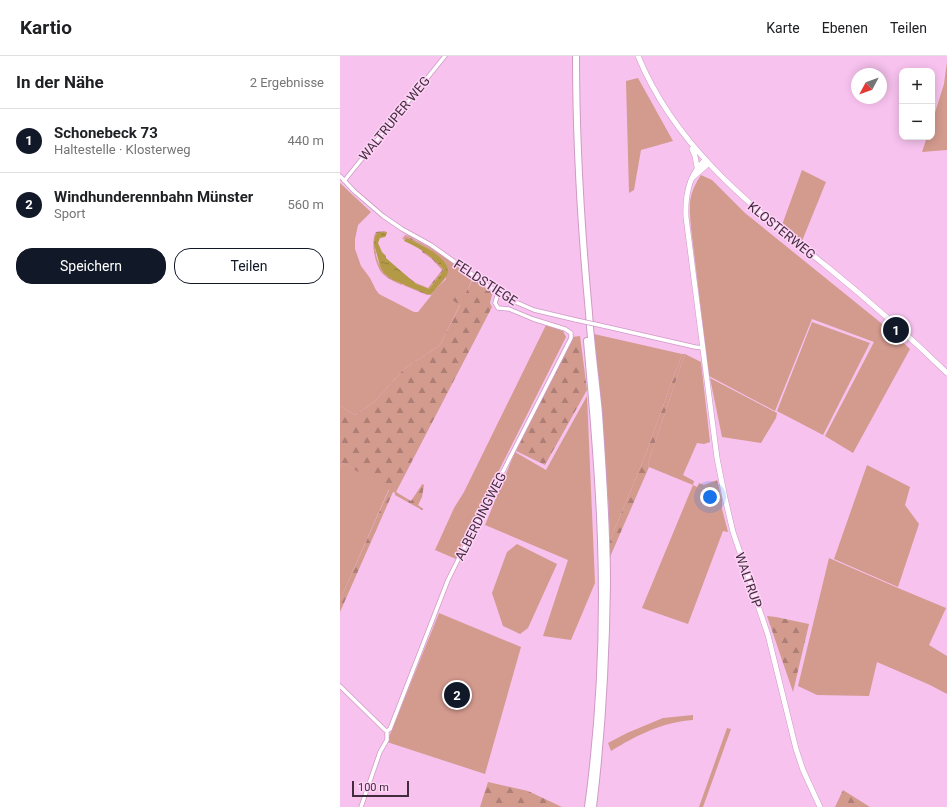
<!DOCTYPE html>
<html lang="de">
<head>
<meta charset="utf-8">
<style>
  body { margin:0; font-family:Roboto,sans-serif; background:#f2f2f2; color:#202124 }
  .controls { position:absolute; right:12px; top:12px; display:grid; overflow:hidden; border-radius:8px; box-shadow:0 2px 10px #0003 }
  .controls button { width:36px; height:36px; display:grid; place-items:center; padding:0; border:0; border-bottom:1px solid #e0e0e0; background:#fff; color:#202124; font:20px sans-serif }
  .compass { position:absolute; left:511px; top:12px; width:36px; height:36px; border-radius:50%; background:#fff; box-shadow:0 2px 10px #0003; rotate:229deg }
  .scale { position:absolute; left:12px; bottom:10px; width:57px; box-sizing:border-box; padding-left:4px; border:2px solid #402c3d; border-top:0; font-size:11px; line-height:14px; white-space:nowrap; color:#402c3d; -webkit-text-stroke:3px #fed3f6; paint-order:stroke }
  .you { position:absolute; left:370px; top:441px; width:14px; height:14px; margin:-10px; border:3px solid #fff; border-radius:50%; background:#1a73e8; box-shadow:0 0 0 6px #1a73e833 }
  .badge { display:grid; place-items:center; width:26px; height:26px; border-radius:50%; background:#111827; color:#fff; font-size:13px; font-weight:700 }
  .pin { position:absolute; translate:-50% -50%; border:2px solid #fff; box-shadow:0 1px 4px #0006 }
  .list { margin:0; padding:0; list-style:none }
  h2 { display:flex; justify-content:space-between; align-items:center; height:52px; margin:0; padding:0 16px; font-size:17px }
  h2 small { font-size:13px; font-weight:400; color:#757577 }
  .list li { display:grid; grid-template-columns:26px 1fr auto; gap:12px; align-items:center; box-sizing:border-box; height:64px; padding:0 16px; border-top:1px solid #e0e0e0 }
  .list b { display:block; font-size:15px; white-space:nowrap }
  .list p { margin:0; font-size:13px; white-space:nowrap; color:#757577 }
  .list em { font-size:13px; font-style:normal; color:#757577 }
  .actions { display:flex; gap:8px; padding:12px 16px }
  .actions a { flex:1; padding:9px 0; border:1px solid #111827; border-radius:16px; text-align:center; font-size:14px; color:#111827 }
  .actions .main { background:#111827; color:#fff }
  .map { position:relative; flex:none; width:607px; height:751px; overflow:hidden }
  header { display:flex; align-items:center; gap:24px; box-sizing:border-box; height:56px; padding:0 20px; background:#fff; border-bottom:1px solid #e0e0e0 }
  header strong { font-size:19px }
  nav { display:flex; gap:22px; margin-inline-start:auto; font-size:14px }
  main { display:flex }
  aside { flex:1; background:#fff }
  .map>svg:first-child { display:block }
  .grass { fill:#d39a8e }
  .forest { fill:url(#forest-firs) }
  .water { fill:url(#water-ripples) }
  .lines { fill:none; stroke-linecap:round; stroke-linejoin:round }
  .minor-casing { stroke:#ce9bc5; stroke-width:5 }
  .secondary-casing { stroke:#ce9bc5; stroke-width:6 }
  .trunk-casing { stroke:#ce9bc5; stroke-width:8 }
  .minor { stroke:#fff; stroke-width:3.5 }
  .secondary { stroke:#fff; stroke-width:5 }
  .trunk { stroke:#fff; stroke-width:6 }
  .minor-bridge-casing { stroke:#ce9bc5; stroke-width:5; stroke-linecap:butt }
  .minor-bridge { stroke:#fff; stroke-width:3.5 }
  .labels { text-anchor:middle; stroke-width:3; stroke-linejoin:round; paint-order:stroke }
  .street-label { font-size:13px; fill:#402c3d; stroke:#fed3f6 }
</style>
</head>
<body>
<header>
<strong>Kartio</strong>
<nav><a>Karte</a><a>Ebenen</a><a>Teilen</a></nav>
</header>
<main>
<aside>
<h2>In der Nähe<small>2 Ergebnisse</small></h2>
<ul class="list">
<li><span class="badge">1</span><div><b>Schonebeck 73</b><p>Haltestelle · Klosterweg</p></div><em>440 m</em></li>
<li><span class="badge">2</span><div><b>Windhunderennbahn Münster</b><p>Sport</p></div><em>560 m</em></li>
</ul>
<div class="actions"><a class="main">Speichern</a><a>Teilen</a></div>
</aside>
<div class="map">
<svg width="607" height="751" viewBox="0 0 607 751">
  <defs>
    <pattern id="forest-firs" width="22" height="20" patternUnits="userSpaceOnUse"><rect width="22" height="20" fill="#d39a8e"/><path d="M5 1l3.5 6h-7zM16 11l3.5 6h-7z" fill="#ad7e75"/></pattern>
    <pattern id="water-ripples" width="26" height="14" patternUnits="userSpaceOnUse"><rect width="26" height="14" fill="#b49a46"/><path d="M2 4q2-2 4 0t4 0M15 11q2-2 4 0t4 0" fill="none" stroke="#947e3c"/></pattern>
  </defs>
  <rect width="100%" height="100%" fill="#f7c2ee"/>
  <path class="grass" d="M 607,6 L 607,94 L 582,96 L 587,81 L 592,81 L 592,66 L 604,28 Z
    M 298,22 L 333,85 L 301,94 L 294,134 L 289,137 L 286,25 Z
    M 462,114 L 486,126 L 462,185 L 442,169 Z
    M 361,119 L 372,124 L 405,157 L 551,275 L 570,293 L 513,397 L 485,380 L 534,286 L 472,263 L 435,355 L 369,320 L 351,172 C 349,148 348,139 361,119 Z
    M 0,127 L 31,156 L 18,169 L 15,183 L 15,193 L 21,210 L 30,222 L 36,234 L 39,238 L 74,256 L 78,256 L 98,231 L 106,223 L 103,203 C 92,192 80,184 65,180 L 63,183 L 62,183 L 65,179 C 78,180 124,212 133,222 L 100,289 L 65,312 L 34,346 L 15,359 L 0,350 Z
    M 472,266 L 530,287 L 483,379 L 437,355 Z
    M 206,269 L 223,275 L 226,281 L 118,496 L 116,496 L 115,498 L 117,500 L 116,503 L 95,494 L 114,452 L 124,436 Z
    M 254,278 L 342,298 L 303,405 L 270,484 L 268,440 Z
    M 345,298 L 361,306 L 370,386 L 364,388 L 357,387 L 343,419 L 354,425 L 353,429 L 382,443 L 382,453 L 388,476 L 383,475 L 348,568 L 302,552 L 353,429 L 309,411 L 308,407 Z
    M 370,322 L 437,357 L 436,362 L 421,387 L 382,381 Z
    M 247,340 L 255,527 L 231,584 L 203,580 L 228,504 L 145,469 L 175,396 L 206,414 Z
    M 3,407 L 49,433 L 0,544 L 0,412 Z
    M 527,409 L 570,431 L 565,449 L 579,468 L 558,531 L 494,503 Z
    M 177,488 L 217,508 L 188,572 L 180,578 L 163,570 L 152,537 L 167,496 Z
    M 489,502 L 558,532 L 606,552 L 589,589 L 607,600 L 607,638 L 590,629 L 537,606 L 529,640 L 477,639 L 458,630 Z
    M 99,557 L 181,591 L 145,718 L 47,686 Z
    M 353,659 L 353,664 C 323,666 297,679 271,695 L 268,687 L 287,677 L 323,662 Z
    M 387,672 L 391,673 L 363,751 L 359,751 Z"/>
  <path class="forest" d="M 44,175 L 47,176 L 47,177 L 37,177 C 31,200 40,220 63,228 L 62,229 C 55,226 48,223 43,218 C 35,210 30,185 36,176 Z
    M 65,180 C 78,184 116,203 108,219 L 92,239 L 87,239 L 63,229 L 65,228 L 91,238 L 100,226 L 108,211 C 96,197 83,188 66,182 L 64,184 L 63,183 Z
    M 83,194 L 93,202 L 104,214 L 89,233 C 81,232 74,227 68,223 L 69,222 L 76,227 L 88,232 L 102,214 L 92,203 L 82,196 Z
    M 133,223 L 151,236 L 152,239 L 150,247 L 152,251 L 56,436 L 71,445 L 81,430 L 82,428 L 84,429 L 82,441 L 78,449 L 83,453 L 82,454 L 55,439 L 55,437 L 53,436 L 0,556 L 0,544 L 49,434 L 3,407 L 0,412 L 0,350 L 15,359 L 34,346 L 65,312 L 100,289 L 120,249 L 109,242 L 110,235 L 115,231 L 125,238 Z
    M 240,280 L 247,334 L 205,409 L 176,395 L 232,281 Z
    M 342,298 L 345,298 L 308,407 L 309,411 L 270,501 L 270,484 L 303,405 Z
    M 377,424 L 382,443 L 357,431 L 359,427 L 364,429 Z
    M 427,560 L 436,561 L 469,568 L 453,636 Z
    M 148,726 L 188,735 L 222,751 L 140,751 Z
    M 503,734 L 530,751 L 495,751 Z"/>
  <path class="water" d="M 43,176 L 47,177 L 45,181 L 40,182 L 38,187 L 42,196 L 46,200 L 46,202 L 76,228 L 89,233 L 104,214 C 91,199 81,193 64,185 L 66,182 C 77,186 114,203 107,219 L 91,238 L 87,238 L 53,224 L 44,217 L 40,210 L 34,188 L 35,181 L 37,177 Z"/>
  <g class="lines">
    <defs>
      <path id="minor" d="M 0,120 L 14,135 L 43,160 L 62,173 L 91,189 L 164,241 L 194,254 L 236,264
        M 4,125 L 105,0
        M 259,269 L 355,291 L 363,292
        M 0,630 L 45,674 L 47,675 L 50,673 L 108,524 L 130,480 L 231,282 L 231,277 L 225,273 L 193,263 L 169,253 L 158,252 L 155,247 L 158,237
        M 21,751 L 40,696 L 47,684 L 47,675"/>
      <path id="secondary" d="M 298,0 C 336,92 409,148 485,209 C 527,243 568,279 607,317
        M 352,93 L 355,100 L 357,111
        M 365,104 C 348,119 345,140 346,161 L 377,402 L 385,442 L 393,476 L 428,579 L 456,693 L 463,714 L 480,751
        M 352,122 L 368,108"/>
      <path id="trunk" d="M 236,0 C 236,86 241,171 249,257 C 251,291 256,324 259,358 C 263,415 267,472 267,528 C 266,603 262,677 253,751
        M 247,285 C 253,352 259,418 261,485 C 264,574 260,663 248,751"/>
    </defs>
    <use href="#minor" class="minor-casing"/>
    <use href="#secondary" class="secondary-casing"/>
    <use href="#trunk" class="trunk-casing"/>
    <use href="#minor" class="minor"/>
    <use href="#secondary" class="secondary"/>
    <use href="#trunk" class="trunk"/>
    <defs>
      <path id="minor-bridge" d="M 236,264 L 259,269"/>
    </defs>
    <use href="#minor-bridge" class="minor-bridge-casing"/>
    <use href="#minor-bridge" class="minor-bridge"/>
  </g>
  <g class="labels">
    <g class="street-label">
      <text transform="translate(54 62) rotate(-51)" y="5">WALTRUPER WEG</text>
      <text transform="translate(442 174) rotate(39)" y="5">KLOSTERWEG</text>
      <text transform="translate(146 226) rotate(33)" y="5">FELDSTIEGE</text>
      <text transform="translate(140 460) rotate(-63)" y="5">ALBERDINGWEG</text>
      <text transform="translate(409 524) rotate(71)" y="5">WALTRUP</text>
    </g>
  </g>
</svg>
<div class="controls">
<button>+</button>
<button>−</button>
</div>
<svg class="compass" viewBox="-18 -18 36 36"><path d="M0-13l5 13h-10z" fill="#e53935"/><path d="M0 13l5-13h-10z" fill="#757577"/></svg>
<div class="scale">100 m</div>
<div class="you"></div>
<div class="pin badge" style="left:556px;top:274px">1</div>
<div class="pin badge" style="left:117px;top:639px">2</div>
</div>
</main>
</body>
</html>
